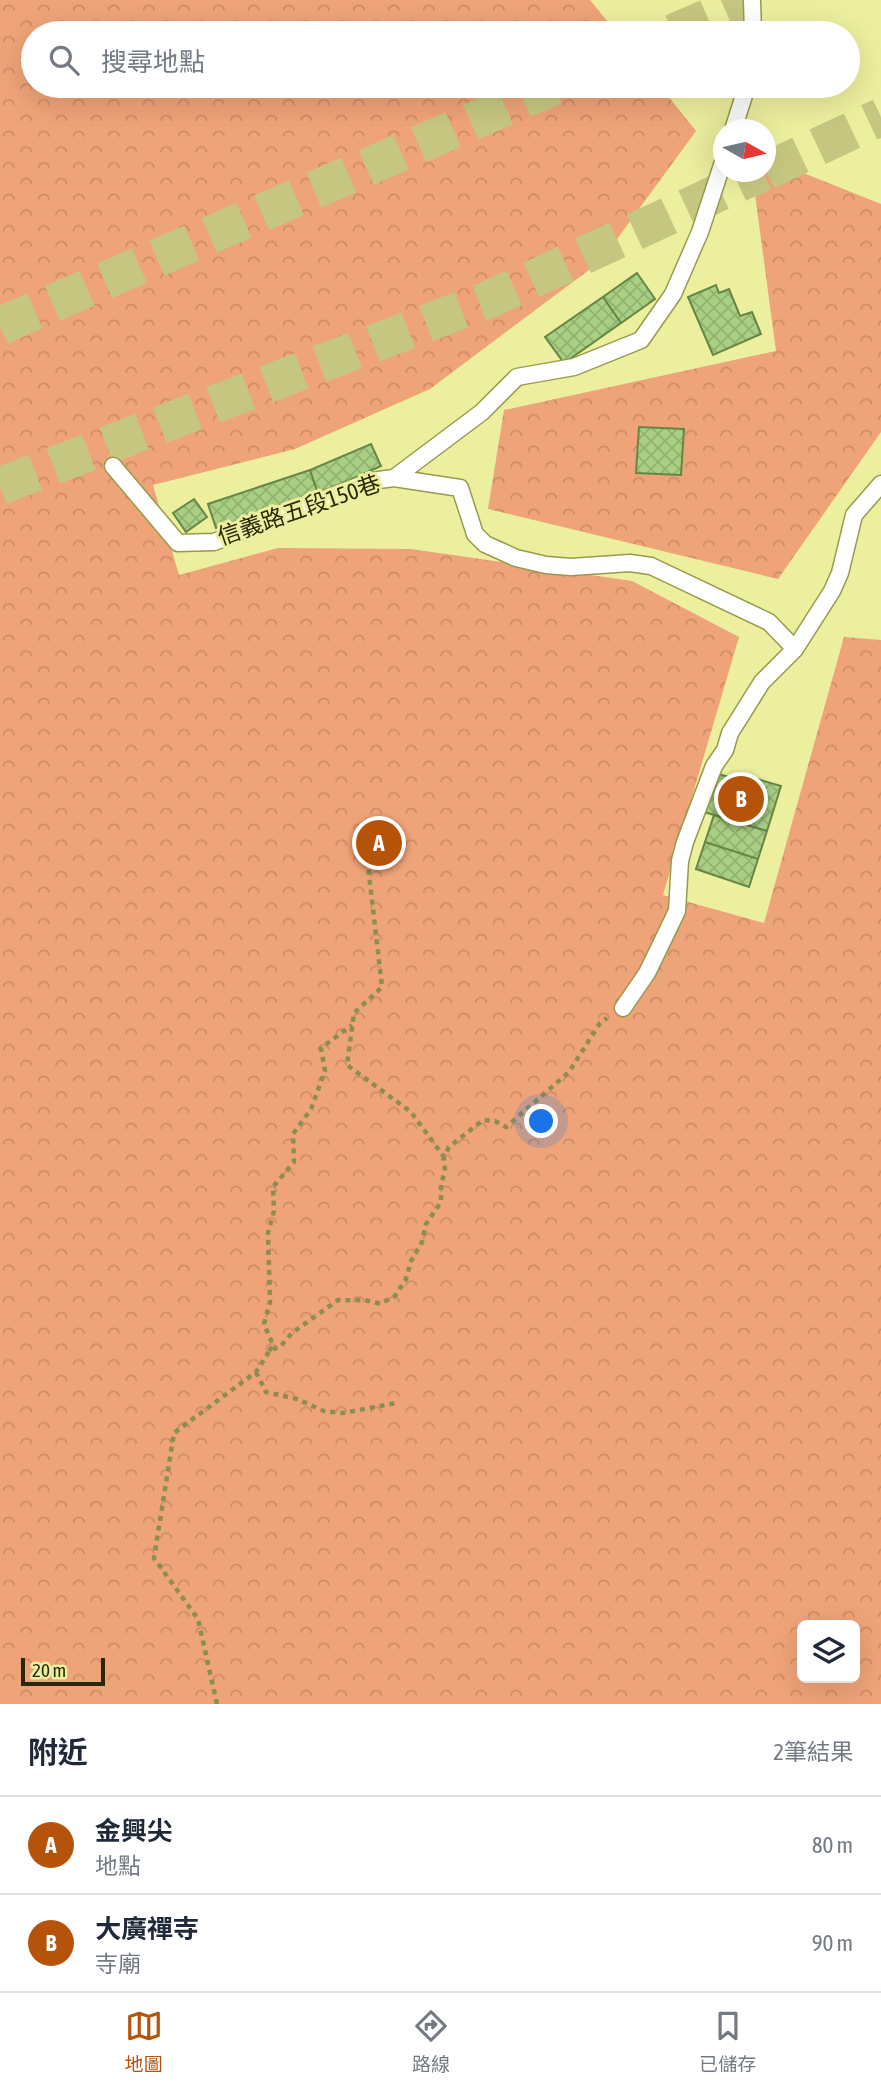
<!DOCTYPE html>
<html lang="zh-TW">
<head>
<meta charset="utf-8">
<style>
  body { margin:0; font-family:"Asap Condensed","Noto Sans TC",sans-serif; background:#f2f2f3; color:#1f2937 }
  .controls { position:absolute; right:21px; bottom:21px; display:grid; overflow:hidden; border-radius:10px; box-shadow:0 7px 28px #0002 }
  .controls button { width:63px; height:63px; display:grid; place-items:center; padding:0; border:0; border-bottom:2px solid #e0e1e3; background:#fff; color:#1f2937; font:35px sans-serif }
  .compass { position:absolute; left:713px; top:119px; width:63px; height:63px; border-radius:50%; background:#fff; box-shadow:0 7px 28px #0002; rotate:98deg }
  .scale { position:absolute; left:21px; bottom:18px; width:84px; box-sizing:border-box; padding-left:7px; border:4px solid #292907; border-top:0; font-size:19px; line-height:24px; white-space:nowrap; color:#292907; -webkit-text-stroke:5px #ecef9e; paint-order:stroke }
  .you { position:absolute; left:542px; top:1122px; width:24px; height:24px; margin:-18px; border:5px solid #fff; border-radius:50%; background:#1a73e8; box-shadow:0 0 0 10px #1a73e833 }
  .badge { display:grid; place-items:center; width:46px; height:46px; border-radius:50%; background:#b45309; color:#fff; font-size:23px; font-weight:700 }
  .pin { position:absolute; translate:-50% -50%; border:4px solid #fff; box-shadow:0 2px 7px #0006 }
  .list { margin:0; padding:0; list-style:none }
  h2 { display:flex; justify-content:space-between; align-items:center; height:91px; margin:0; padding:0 28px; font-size:30px }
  h2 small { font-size:23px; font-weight:400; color:#747a83 }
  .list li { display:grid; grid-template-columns:46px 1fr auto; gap:21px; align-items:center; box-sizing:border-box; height:98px; padding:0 28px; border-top:2px solid #e0e1e3 }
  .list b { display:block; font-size:26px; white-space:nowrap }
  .list p { margin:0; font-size:23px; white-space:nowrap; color:#747a83 }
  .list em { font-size:23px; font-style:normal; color:#747a83 }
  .icon { flex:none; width:38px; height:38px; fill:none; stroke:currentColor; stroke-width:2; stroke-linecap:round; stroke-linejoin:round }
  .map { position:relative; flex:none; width:881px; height:1704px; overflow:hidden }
  .search { position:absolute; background:#fff; box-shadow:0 7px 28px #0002; left:21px; right:21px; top:21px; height:77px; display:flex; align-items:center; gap:18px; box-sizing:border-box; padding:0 24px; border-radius:38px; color:#747a83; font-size:26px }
  .sheet { height:287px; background:#fff }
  nav { display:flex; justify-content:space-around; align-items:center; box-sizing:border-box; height:98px; border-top:2px solid #e0e1e3; background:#fff; font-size:19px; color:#747a83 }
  nav a { display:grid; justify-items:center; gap:4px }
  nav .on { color:#b45309 }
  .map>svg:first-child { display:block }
  .forest { fill:url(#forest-crowns); fill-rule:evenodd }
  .building { fill:url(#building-cross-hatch); stroke:#668743; stroke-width:2 }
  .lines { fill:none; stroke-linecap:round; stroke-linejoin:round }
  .trunk-tunnel { stroke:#c5c780; stroke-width:38; stroke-dasharray:38 19; stroke-linecap:butt }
  .service-casing { stroke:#989b4b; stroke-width:19 }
  .path { stroke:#8b8d53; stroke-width:4.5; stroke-dasharray:5 5; stroke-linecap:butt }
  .service { stroke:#fff; stroke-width:16 }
  .labels { text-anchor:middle; stroke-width:6; stroke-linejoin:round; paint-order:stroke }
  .street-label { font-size:23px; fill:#292907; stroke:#ecef9e }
</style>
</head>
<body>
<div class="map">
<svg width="881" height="1704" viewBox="0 0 881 1704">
  <defs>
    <pattern id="forest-crowns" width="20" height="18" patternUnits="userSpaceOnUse" patternTransform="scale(1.75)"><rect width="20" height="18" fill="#efa378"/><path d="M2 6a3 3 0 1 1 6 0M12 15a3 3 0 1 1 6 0" fill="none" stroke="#cd8c66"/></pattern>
    <pattern id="building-cross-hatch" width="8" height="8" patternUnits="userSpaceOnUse" patternTransform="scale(1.75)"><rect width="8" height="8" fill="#a9cf83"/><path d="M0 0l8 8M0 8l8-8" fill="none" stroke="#91b270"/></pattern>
  </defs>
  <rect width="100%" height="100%" fill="#ecef9e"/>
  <path class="forest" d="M 0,0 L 590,0 L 617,33 L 33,33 L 33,86 L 660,86 L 696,131 L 601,261 L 430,389 L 295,449 L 153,485 L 179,575 L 278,548 L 411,549 L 632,581 L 739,637 L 663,895 L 764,923 L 844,637 L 881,640 L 881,1704 L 0,1704 ZM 802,1625 L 855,1625 L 855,1678 L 802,1678 Z
    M 766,158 L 881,204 L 881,432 L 778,579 L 488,509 L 504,410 L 776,351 L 752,172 L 766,172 Z"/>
  <path class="building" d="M 637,273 L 655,299 L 621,323 L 603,297 Z
    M 716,285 L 719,293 L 729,289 L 740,316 L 752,312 L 761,334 L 713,355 L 688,297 Z
    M 603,297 L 621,323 L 564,363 L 545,337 Z
    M 639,427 L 684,429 L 681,475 L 636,473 Z
    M 371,444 L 381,466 L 318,494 L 310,470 Z
    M 310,470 L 318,494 L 216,528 L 208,504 Z
    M 194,499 L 207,517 L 186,532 L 173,513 Z
    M 712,772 L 739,780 L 743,775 L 781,786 L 767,831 L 701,811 Z
    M 714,815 L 767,831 L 758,859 L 705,842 Z
    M 705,842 L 758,859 L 749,887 L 696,869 Z"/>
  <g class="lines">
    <path class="trunk-tunnel" d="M 673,33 L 749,0
      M 766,171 L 881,117
      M 0,326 L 554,86
      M 0,486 L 490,299 L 763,172"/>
    <defs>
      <path id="service" d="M 752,0 L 753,33
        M 733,130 L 747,86
        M 113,466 L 178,543 L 214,542 L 371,481 L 394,478 L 460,488 L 475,534 L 485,544 L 516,558 L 546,565 L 571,567 L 630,563 L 651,566 L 769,622 L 795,649
        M 394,478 L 482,412 L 517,377 L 574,367 L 641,340 L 673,294 L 700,232 L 724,159
        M 623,1008 L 647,973 L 677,911 L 680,861 L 685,842 L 714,766 L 725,750 L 730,733 L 762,682 L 795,649 L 832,591 L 840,573 L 854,515 L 881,484"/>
    </defs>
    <use href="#service" class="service-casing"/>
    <path class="path" d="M 365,840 L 382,987 L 354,1013 L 347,1065 L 411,1112 L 444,1157
      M 269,1351 L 273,1345 L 264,1324 L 270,1302 L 268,1233 L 274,1211 L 273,1187 L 294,1162 L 293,1134 L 311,1109 L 325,1071 L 321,1048 L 352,1025
      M 256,1372 L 266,1392 L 297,1399 L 324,1411 L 343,1413 L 396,1403
      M 217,1704 L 198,1619 L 154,1558 L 174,1433 L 256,1372 L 270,1350 L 280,1347 L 292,1333 L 338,1300 C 354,1301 365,1298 380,1304 L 395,1296 L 406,1279 L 411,1261 L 422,1242 L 426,1224 L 441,1202 L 441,1184 L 445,1171 L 444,1157 L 449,1147 L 483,1120 L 495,1121 L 506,1127 L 569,1072 L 600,1023 L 607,1018"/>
    <use href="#service" class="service"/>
  </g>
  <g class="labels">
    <g class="street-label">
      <text transform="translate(299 510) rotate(-19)" y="8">信義路五段150巷</text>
    </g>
  </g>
</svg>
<div class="controls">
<button><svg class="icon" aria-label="layers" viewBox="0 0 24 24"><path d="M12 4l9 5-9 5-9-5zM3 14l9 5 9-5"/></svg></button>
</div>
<svg class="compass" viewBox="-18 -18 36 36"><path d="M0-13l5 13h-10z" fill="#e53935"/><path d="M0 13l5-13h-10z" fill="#747a83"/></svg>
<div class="scale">20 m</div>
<div class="you"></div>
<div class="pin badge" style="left:379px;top:843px">A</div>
<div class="pin badge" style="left:741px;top:799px">B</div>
<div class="search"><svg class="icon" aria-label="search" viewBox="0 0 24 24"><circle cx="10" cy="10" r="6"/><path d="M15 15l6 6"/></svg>搜尋地點</div>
</div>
<section class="sheet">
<h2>附近<small>2筆結果</small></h2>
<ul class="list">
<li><span class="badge">A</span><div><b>金興尖</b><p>地點</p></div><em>80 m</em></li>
<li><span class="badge">B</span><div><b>大廣禪寺</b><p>寺廟</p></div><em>90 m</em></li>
</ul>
</section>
<nav>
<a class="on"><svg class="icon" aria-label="map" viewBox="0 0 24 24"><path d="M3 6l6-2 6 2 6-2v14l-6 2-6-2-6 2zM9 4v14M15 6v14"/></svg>地圖</a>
<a><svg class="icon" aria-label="directions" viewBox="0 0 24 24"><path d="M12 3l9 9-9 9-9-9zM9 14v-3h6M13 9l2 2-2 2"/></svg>路線</a>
<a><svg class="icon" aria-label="saved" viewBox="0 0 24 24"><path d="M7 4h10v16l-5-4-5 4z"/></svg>已儲存</a>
</nav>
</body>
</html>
